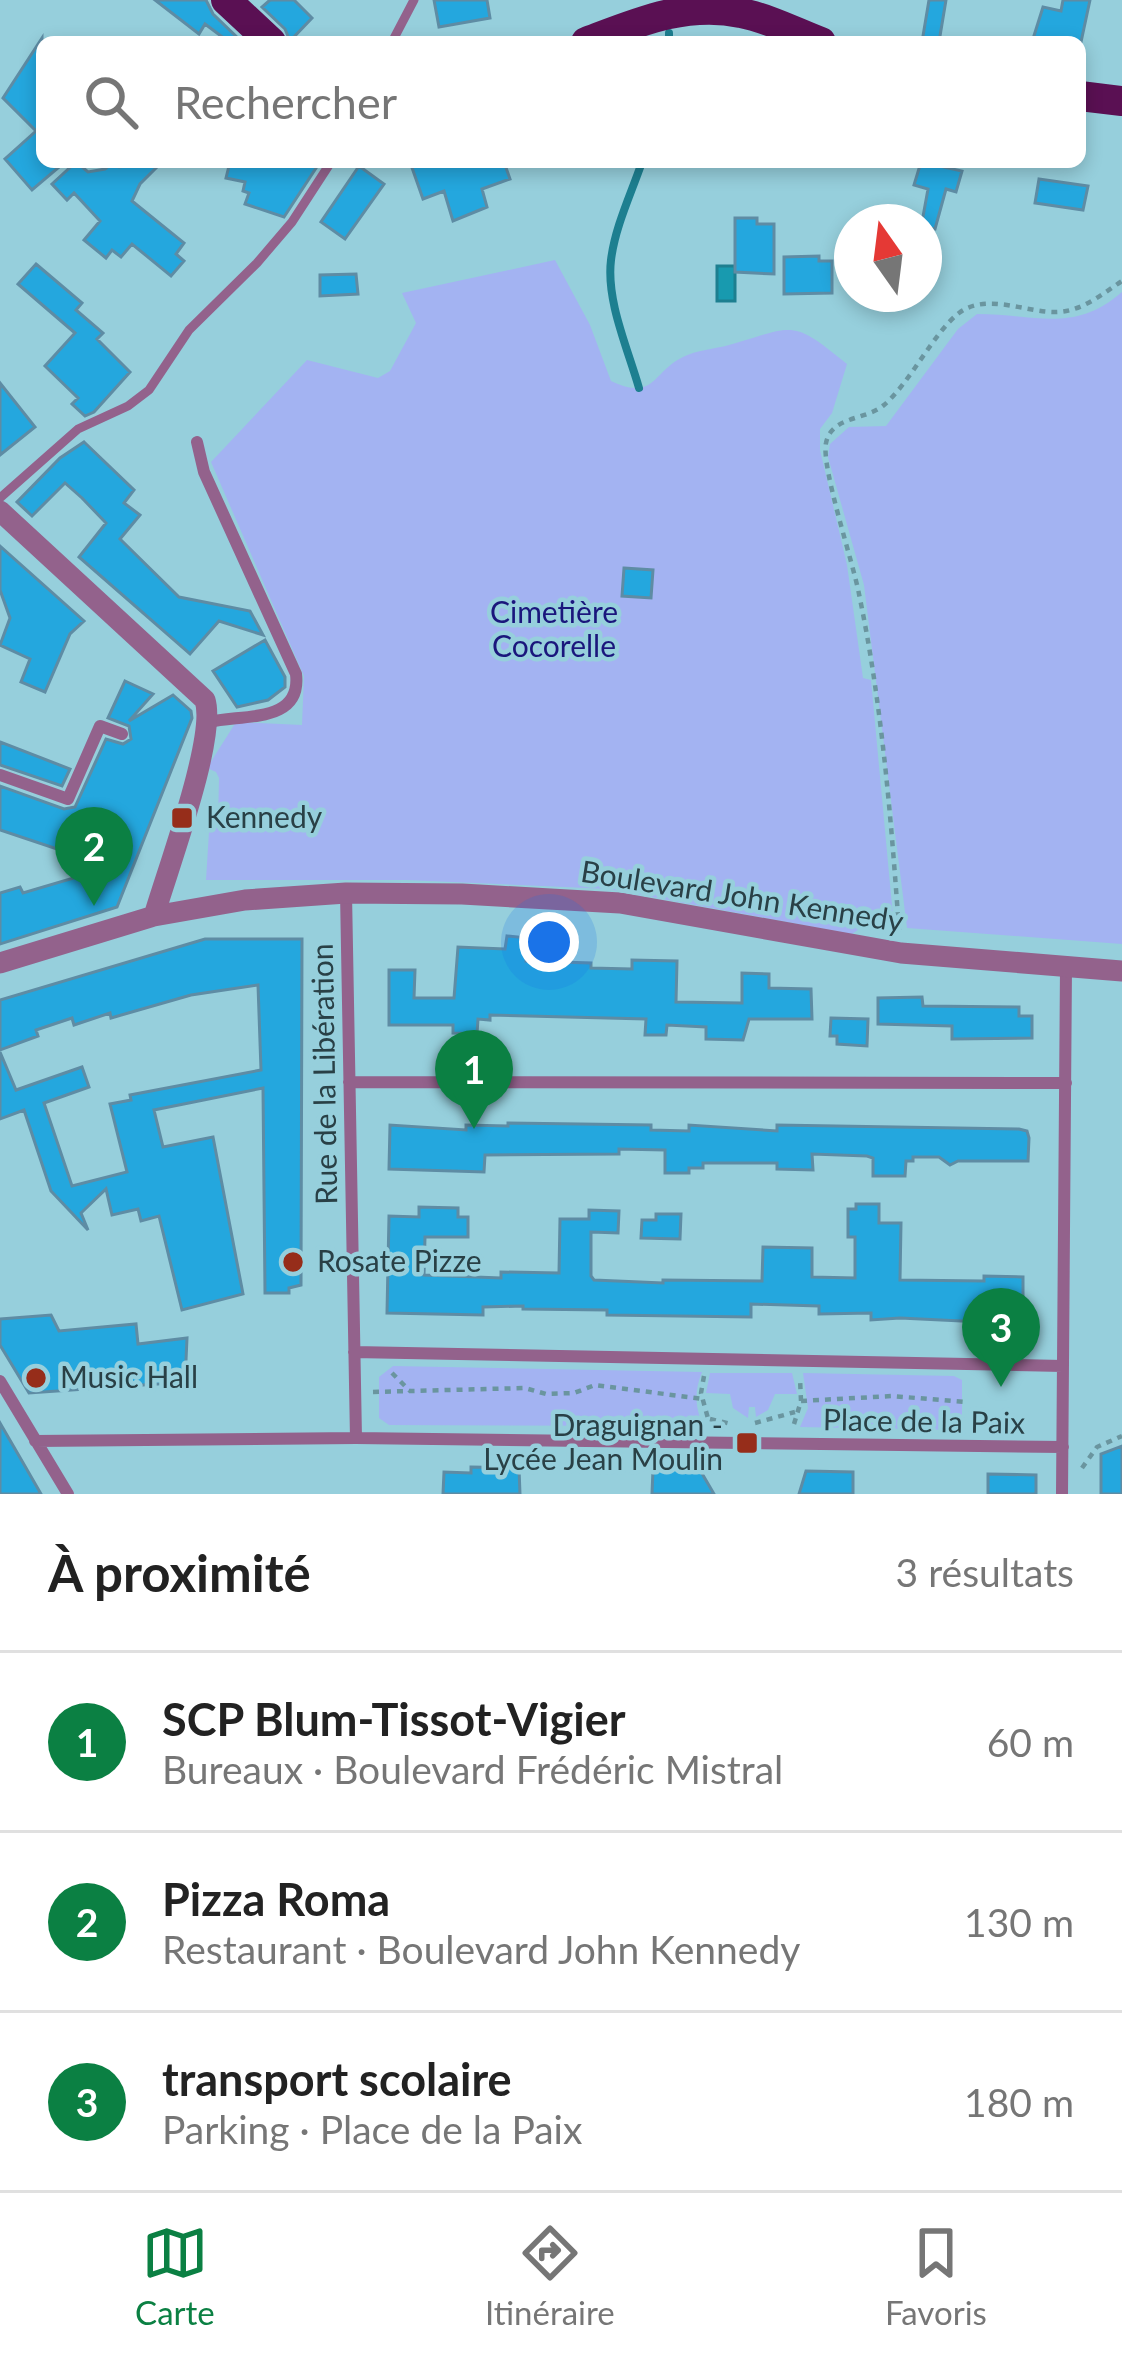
<!DOCTYPE html>
<html lang="fr">
<head>
<meta charset="utf-8">
<style>
  body { margin:0; font-family:Lato,sans-serif; background:#f6f6f6; color:#222 }
  .compass { position:absolute; left:834px; top:204px; width:108px; height:108px; border-radius:50%; background:#fff; box-shadow:0 6px 18px #0003; rotate:346deg }
  .you { position:absolute; left:549px; top:942px; width:42px; height:42px; margin:-30px; border:9px solid #fff; border-radius:50%; background:#1a73e8; box-shadow:0 0 0 18px #1a73e833 }
  .badge { display:grid; place-items:center; width:78px; height:78px; border-radius:50%; background:#0b8043; color:#fff; font-size:39px; font-weight:700 }
  .pin { position:absolute; translate:-50% -99px; filter:drop-shadow(0 3px 6px #0008) }
  .pin::after { content:''; position:absolute; top:63px; width:42px; height:36px; background:inherit; clip-path:polygon(0 0,100% 0,50% 100%) }
  .list { margin:0; padding:0; list-style:none }
  h2 { display:flex; justify-content:space-between; align-items:center; height:156px; margin:0; padding:0 48px; font-size:51px }
  h2 small { font-size:39px; font-weight:400; color:#767676 }
  .list li { display:grid; grid-template-columns:78px 1fr auto; gap:36px; align-items:center; box-sizing:border-box; height:180px; padding:0 48px; border-top:3px solid #e0e0e0 }
  .list b { display:block; font-size:45px; white-space:nowrap }
  .list p { margin:0; font-size:39px; white-space:nowrap; color:#767676 }
  .list em { font-size:39px; font-style:normal; color:#767676 }
  .icon { flex:none; width:66px; height:66px; fill:none; stroke:currentColor; stroke-width:2; stroke-linecap:round; stroke-linejoin:round }
  .map { position:relative; flex:none; width:1122px; height:1494px; overflow:hidden }
  .search { position:absolute; background:#fff; box-shadow:0 6px 18px #0003; left:36px; right:36px; top:36px; height:132px; display:flex; align-items:center; gap:30px; box-sizing:border-box; padding:0 42px; border-radius:18px; color:#767676; font-size:45px }
  .sheet { height:696px; background:#fff }
  nav { display:flex; justify-content:space-around; align-items:center; box-sizing:border-box; height:168px; border-top:3px solid #e0e0e0; background:#fff; font-size:33px; color:#767676 }
  nav a { display:grid; justify-items:center; gap:6px }
  nav .on { color:#0b8043 }
  .map>svg:first-child { display:block }
  .green { fill:#a3b3f2 }
  .water { fill:#189aaf; stroke:#1d7f90; stroke-width:3 }
  .lines { fill:none; stroke-linecap:round; stroke-linejoin:round }
  .stream { stroke:#1d7f90; stroke-width:8 }
  .building { fill:#24a7de; stroke:#5e8ca4; stroke-width:3 }
  .path { stroke:#6a959f; stroke-width:4.5; stroke-dasharray:6 6; stroke-linecap:butt }
  .service { stroke:#93628c; stroke-width:9 }
  .minor { stroke:#93628c; stroke-width:12 }
  .tertiary { stroke:#93628c; stroke-width:21 }
  .primary { stroke:#5a1053; stroke-width:30 }
  .poi-dot { fill:#962d1a; stroke:#96cfdc; stroke-width:4.5 }
  .labels { text-anchor:middle; stroke-width:9; stroke-linejoin:round; paint-order:stroke }
  .park-label { font-size:30px; fill:#1a167c; stroke:#96cfdc }
  .poi-label { font-size:30px; fill:#294046; stroke:#96cfdc; text-anchor:start }
  .street-label { font-size:30px; fill:#294046; stroke:#96cfdc }
</style>
</head>
<body>
<div class="map">
<svg width="1122" height="1494" viewBox="0 0 1122 1494">
  <rect width="100%" height="100%" fill="#96cfdc"/>
  <path class="green" d="M 555,260 L 590,325 L 611,381 C 655,402 652,372 683,357 C 696,350 715,349 729,345 C 795,326 791,318 847,364 L 832,413 L 820,429 L 820,450 L 847,565 L 863,678 L 871,680 L 894,927 L 865,925 L 852,934 L 609,889 L 406,880 L 206,880 L 209,832 L 218,826 L 219,778 L 216,772 L 207,768 L 236,722 L 302,725 L 304,676 L 211,462 L 307,360 L 378,378 L 390,371 L 416,323 L 402,293 Z
    M 1122,292 L 1122,944 L 907,928 L 864,585 L 828,457 L 830,444 L 849,427 L 886,426 L 958,329 L 977,314 C 1035,314 1074,334 1122,292 Z
    M 393,1366 L 702,1372 C 694,1392 695,1406 703,1426 L 389,1425 L 379,1418 L 379,1377 Z
    M 710,1373 L 792,1373 L 797,1394 L 775,1394 L 768,1410 L 756,1417 L 755,1407 L 749,1407 L 748,1418 L 733,1408 L 730,1394 L 706,1393 Z
    M 803,1373 L 954,1376 L 962,1380 L 962,1422 L 956,1430 L 800,1427 L 808,1408 Z"/>
  <path class="water" d="M 717,266 L 735,266 L 735,301 L 717,301 Z"/>
  <g class="lines">
    <path class="stream" d="M 669,42 L 669,33
      M 639,388 C 628,349 606,301 611,260 C 615,227 631,194 642,162"/>
  </g>
  <path class="building" d="M 155,0 L 206,0 L 213,14 L 242,42 L 229,42 L 205,24 L 199,34 Z
    M 270,0 L 294,0 L 312,18 L 290,41 L 285,29 L 262,7 Z
    M 434,0 L 487,0 L 490,18 L 439,27 Z
    M 929,0 L 946,0 L 939,42 L 922,42 Z
    M 1063,0 L 1090,0 L 1081,42 L 1032,42 L 1043,7 L 1061,11 Z
    M 42,38 L 42,162 L 65,162 L 32,190 L 5,159 L 36,131 L 3,98 Z
    M 76,162 L 88,172 L 105,169 L 113,162 L 119,167 L 162,162 L 140,184 L 132,201 L 184,243 L 176,254 L 184,261 L 171,276 L 132,244 L 121,257 L 112,250 L 106,258 L 84,240 L 100,221 L 74,193 L 67,200 L 52,184 Z
    M 230,162 L 320,162 L 284,217 L 245,204 L 249,193 L 243,191 L 245,182 L 226,178 Z
    M 410,162 L 504,162 L 510,179 L 482,189 L 487,207 L 453,221 L 444,191 L 423,199 Z
    M 921,162 L 962,171 L 956,192 L 946,189 L 935,229 L 924,227 L 922,222 L 928,189 L 914,185 Z
    M 359,166 L 384,184 L 345,239 L 321,222 Z
    M 1039,179 L 1088,186 L 1083,210 L 1035,203 Z
    M 735,218 L 757,218 L 757,224 L 774,224 L 774,274 L 735,272 Z
    M 819,256 L 819,261 L 832,261 L 832,293 L 784,294 L 784,257 Z
    M 36,264 L 82,303 L 76,310 L 103,333 L 97,339 L 130,372 L 94,412 L 85,416 L 72,404 L 78,398 L 45,366 L 75,333 L 18,284 Z
    M 356,274 L 358,294 L 320,296 L 320,275 Z
    M 0,383 L 35,427 L 0,455 Z
    M 84,442 L 134,490 L 124,503 L 140,515 L 120,539 L 179,597 L 250,611 L 263,635 L 219,621 L 190,654 L 79,557 L 106,523 L 82,498 L 65,483 L 32,516 L 17,502 L 60,458 Z
    M 0,546 L 84,621 L 70,634 L 45,692 L 21,682 L 30,659 L 0,645 L 10,618 L 0,590 Z
    M 624,568 L 653,570 L 651,598 L 622,596 Z
    M 265,640 L 285,677 L 285,687 L 268,700 L 237,707 L 213,671 Z
    M 125,681 L 153,694 L 129,721 L 173,695 L 191,711 L 192,718 L 117,907 L 0,944 L 0,893 L 20,887 L 23,893 L 111,867 L 0,830 L 0,786 L 64,809 L 75,807 L 106,739 L 123,744 L 131,739 L 129,726 L 108,718 Z
    M 0,742 L 70,769 L 62,786 L 0,765 Z
    M 507,936 L 528,938 L 526,961 L 591,963 L 591,968 L 632,969 L 632,960 L 677,961 L 676,1002 L 742,1003 L 742,973 L 769,974 L 769,988 L 811,989 L 812,1019 L 749,1019 L 743,1040 L 706,1039 L 706,1027 L 667,1025 L 666,1035 L 645,1035 L 646,1019 L 490,1015 L 490,1020 L 478,1019 L 477,1034 L 453,1033 L 453,1025 L 389,1025 L 389,970 L 415,970 L 414,998 L 454,998 L 458,947 L 505,949 Z
    M 205,939 L 302,939 L 301,1285 L 289,1288 L 289,1293 L 265,1293 L 263,1088 L 154,1110 L 163,1147 L 213,1137 L 243,1294 L 182,1310 L 159,1216 L 141,1221 L 138,1209 L 112,1215 L 106,1189 L 81,1213 L 88,1230 L 51,1191 L 24,1110 L 0,1119 L 0,1052 L 16,1090 L 82,1067 L 89,1087 L 44,1103 L 72,1186 L 127,1172 L 110,1104 L 131,1100 L 130,1095 L 261,1070 L 258,985 L 191,995 L 111,1018 L 110,1013 L 74,1025 L 72,1018 L 36,1030 L 38,1036 L 0,1050 L 0,1000 Z
    M 922,997 L 923,1006 L 1019,1007 L 1019,1016 L 1032,1016 L 1032,1038 L 952,1039 L 952,1026 L 878,1024 L 878,998 Z
    M 831,1018 L 868,1019 L 867,1046 L 837,1044 L 837,1036 L 830,1036 Z
    M 508,1123 L 651,1125 L 651,1130 L 689,1131 L 689,1125 L 777,1131 L 777,1125 L 1019,1129 L 1027,1131 L 1029,1138 L 1028,1161 L 958,1161 L 950,1165 L 939,1157 L 913,1157 L 913,1161 L 906,1161 L 905,1176 L 873,1176 L 873,1158 L 867,1156 L 812,1154 L 813,1170 L 777,1169 L 777,1163 L 703,1163 L 703,1168 L 689,1168 L 689,1173 L 665,1173 L 665,1150 L 619,1149 L 619,1154 L 485,1155 L 484,1172 L 389,1169 L 390,1125 L 466,1130 L 466,1125 L 508,1126 Z
    M 856,1204 L 879,1204 L 879,1223 L 901,1223 L 900,1280 L 984,1281 L 984,1276 L 1023,1277 L 1023,1324 L 900,1318 L 871,1320 L 871,1313 L 819,1314 L 819,1306 L 751,1304 L 751,1317 L 607,1315 L 607,1310 L 523,1309 L 523,1306 L 483,1307 L 483,1315 L 387,1313 L 389,1216 L 419,1217 L 419,1207 L 458,1208 L 458,1217 L 468,1217 L 468,1237 L 425,1237 L 424,1275 L 501,1278 L 501,1272 L 559,1273 L 560,1219 L 589,1219 L 589,1210 L 619,1211 L 618,1233 L 591,1232 L 591,1276 L 594,1280 L 663,1283 L 663,1280 L 762,1281 L 763,1247 L 812,1248 L 812,1277 L 855,1278 L 855,1237 L 848,1237 L 848,1209 L 856,1209 Z
    M 656,1214 L 681,1214 L 680,1239 L 641,1238 L 642,1220 L 656,1220 Z
    M 51,1315 L 59,1331 L 136,1324 L 138,1344 L 187,1338 L 185,1382 L 29,1393 L 0,1345 L 0,1319 Z
    M 0,1423 L 22,1461 L 41,1494 L 0,1494 Z
    M 1122,1446 L 1122,1494 L 1101,1494 L 1101,1454 Z
    M 471,1467 L 519,1468 L 520,1494 L 443,1494 L 444,1472 L 471,1473 Z
    M 653,1469 L 700,1470 L 714,1494 L 652,1494 Z
    M 806,1471 L 853,1472 L 853,1494 L 799,1494 Z
    M 988,1474 L 1036,1475 L 1036,1494 L 988,1494 Z"/>
  <g class="lines">
    <path class="path" d="M 899,930 C 891,818 882,704 859,594 C 853,562 821,467 826,443 C 831,416 867,420 884,405 C 910,383 934,332 959,313 C 987,292 1026,313 1057,312 C 1083,311 1102,294 1122,281
      M 392,1373 L 410,1391 L 525,1388 L 546,1394 L 574,1393 L 595,1385 L 703,1399
      M 704,1376 L 701,1393 L 709,1422
      M 373,1392 L 410,1391
      M 801,1401 L 892,1396 L 965,1402
      M 710,1419 L 731,1424
      M 755,1423 L 795,1412
      M 794,1424 L 801,1401 L 800,1378
      M 1082,1468 L 1097,1447 L 1122,1436"/>
    <path class="service" d="M 392,42 L 414,0
      M 0,498 L 78,429 L 128,406 L 149,390 L 189,330 L 257,263 L 292,222 L 331,162"/>
    <path class="minor" d="M 197,442 L 204,472 L 296,674 C 302,724 242,714 209,722
      M 0,775 L 68,799 L 100,726 L 122,734
      M 346,893 L 356,1438
      M 349,1082 L 1066,1083
      M 354,1352 L 1063,1366
      M 0,1381 L 68,1494
      M 35,1441 L 356,1438 L 1063,1447
      M 1062,1494 L 1066,967"/>
    <path class="tertiary" d="M 0,511 L 205,700 C 217,737 167,871 154,916
      M 0,963 L 154,916 L 245,900 L 346,893 L 462,894 L 620,903 L 901,953 L 1122,971"/>
    <path class="primary" d="M 226,0 L 271,42
      M 586,42 C 636,23 686,1 741,13 C 768,18 795,32 821,42
      M 1080,96 L 1122,101"/>
  </g>
  <g class="poi-dot">
    <rect x="170" y="806" width="24" height="24" rx="6"/>
    <circle cx="293" cy="1262" r="12"/>
    <circle cx="36" cy="1378" r="12"/>
    <rect x="735" y="1431" width="24" height="24" rx="6"/>
  </g>
  <g class="labels">
    <g class="park-label">
      <text x="554" y="623">Cimetière<tspan x="554" dy="34">Cocorelle</tspan></text>
    </g>
    <g class="poi-label">
      <text x="206" y="828">Kennedy</text>
      <text x="317" y="1272">Rosate Pizze</text>
      <text x="60" y="1388">Music Hall</text>
      <text x="723" y="1436" text-anchor="end">Draguignan -<tspan x="723" dy="34">Lycée Jean Moulin</tspan></text>
    </g>
    <g class="street-label">
      <text transform="translate(742 897) rotate(9)" y="10">Boulevard John Kennedy</text>
      <text transform="translate(325 1074) rotate(-91)" y="10">Rue de la Libération</text>
      <text transform="translate(924 1422) rotate(1)" y="10">Place de la Paix</text>
    </g>
  </g>
</svg>
<svg class="compass" viewBox="-18 -18 36 36"><path d="M0-13l5 13h-10z" fill="#e53935"/><path d="M0 13l5-13h-10z" fill="#767676"/></svg>
<div class="you"></div>
<div class="pin badge" style="left:474px;top:1129px">1</div>
<div class="pin badge" style="left:94px;top:906px">2</div>
<div class="pin badge" style="left:1001px;top:1387px">3</div>
<div class="search"><svg class="icon" aria-label="search" viewBox="0 0 24 24"><circle cx="10" cy="10" r="6"/><path d="M15 15l6 6"/></svg>Rechercher</div>
</div>
<section class="sheet">
<h2>À proximité<small>3 résultats</small></h2>
<ul class="list">
<li><span class="badge">1</span><div><b>SCP Blum-Tissot-Vigier</b><p>Bureaux · Boulevard Frédéric Mistral</p></div><em>60 m</em></li>
<li><span class="badge">2</span><div><b>Pizza Roma</b><p>Restaurant · Boulevard John Kennedy</p></div><em>130 m</em></li>
<li><span class="badge">3</span><div><b>transport scolaire</b><p>Parking · Place de la Paix</p></div><em>180 m</em></li>
</ul>
</section>
<nav>
<a class="on"><svg class="icon" aria-label="map" viewBox="0 0 24 24"><path d="M3 6l6-2 6 2 6-2v14l-6 2-6-2-6 2zM9 4v14M15 6v14"/></svg>Carte</a>
<a><svg class="icon" aria-label="directions" viewBox="0 0 24 24"><path d="M12 3l9 9-9 9-9-9zM9 14v-3h6M13 9l2 2-2 2"/></svg>Itinéraire</a>
<a><svg class="icon" aria-label="saved" viewBox="0 0 24 24"><path d="M7 4h10v16l-5-4-5 4z"/></svg>Favoris</a>
</nav>
</body>
</html>
